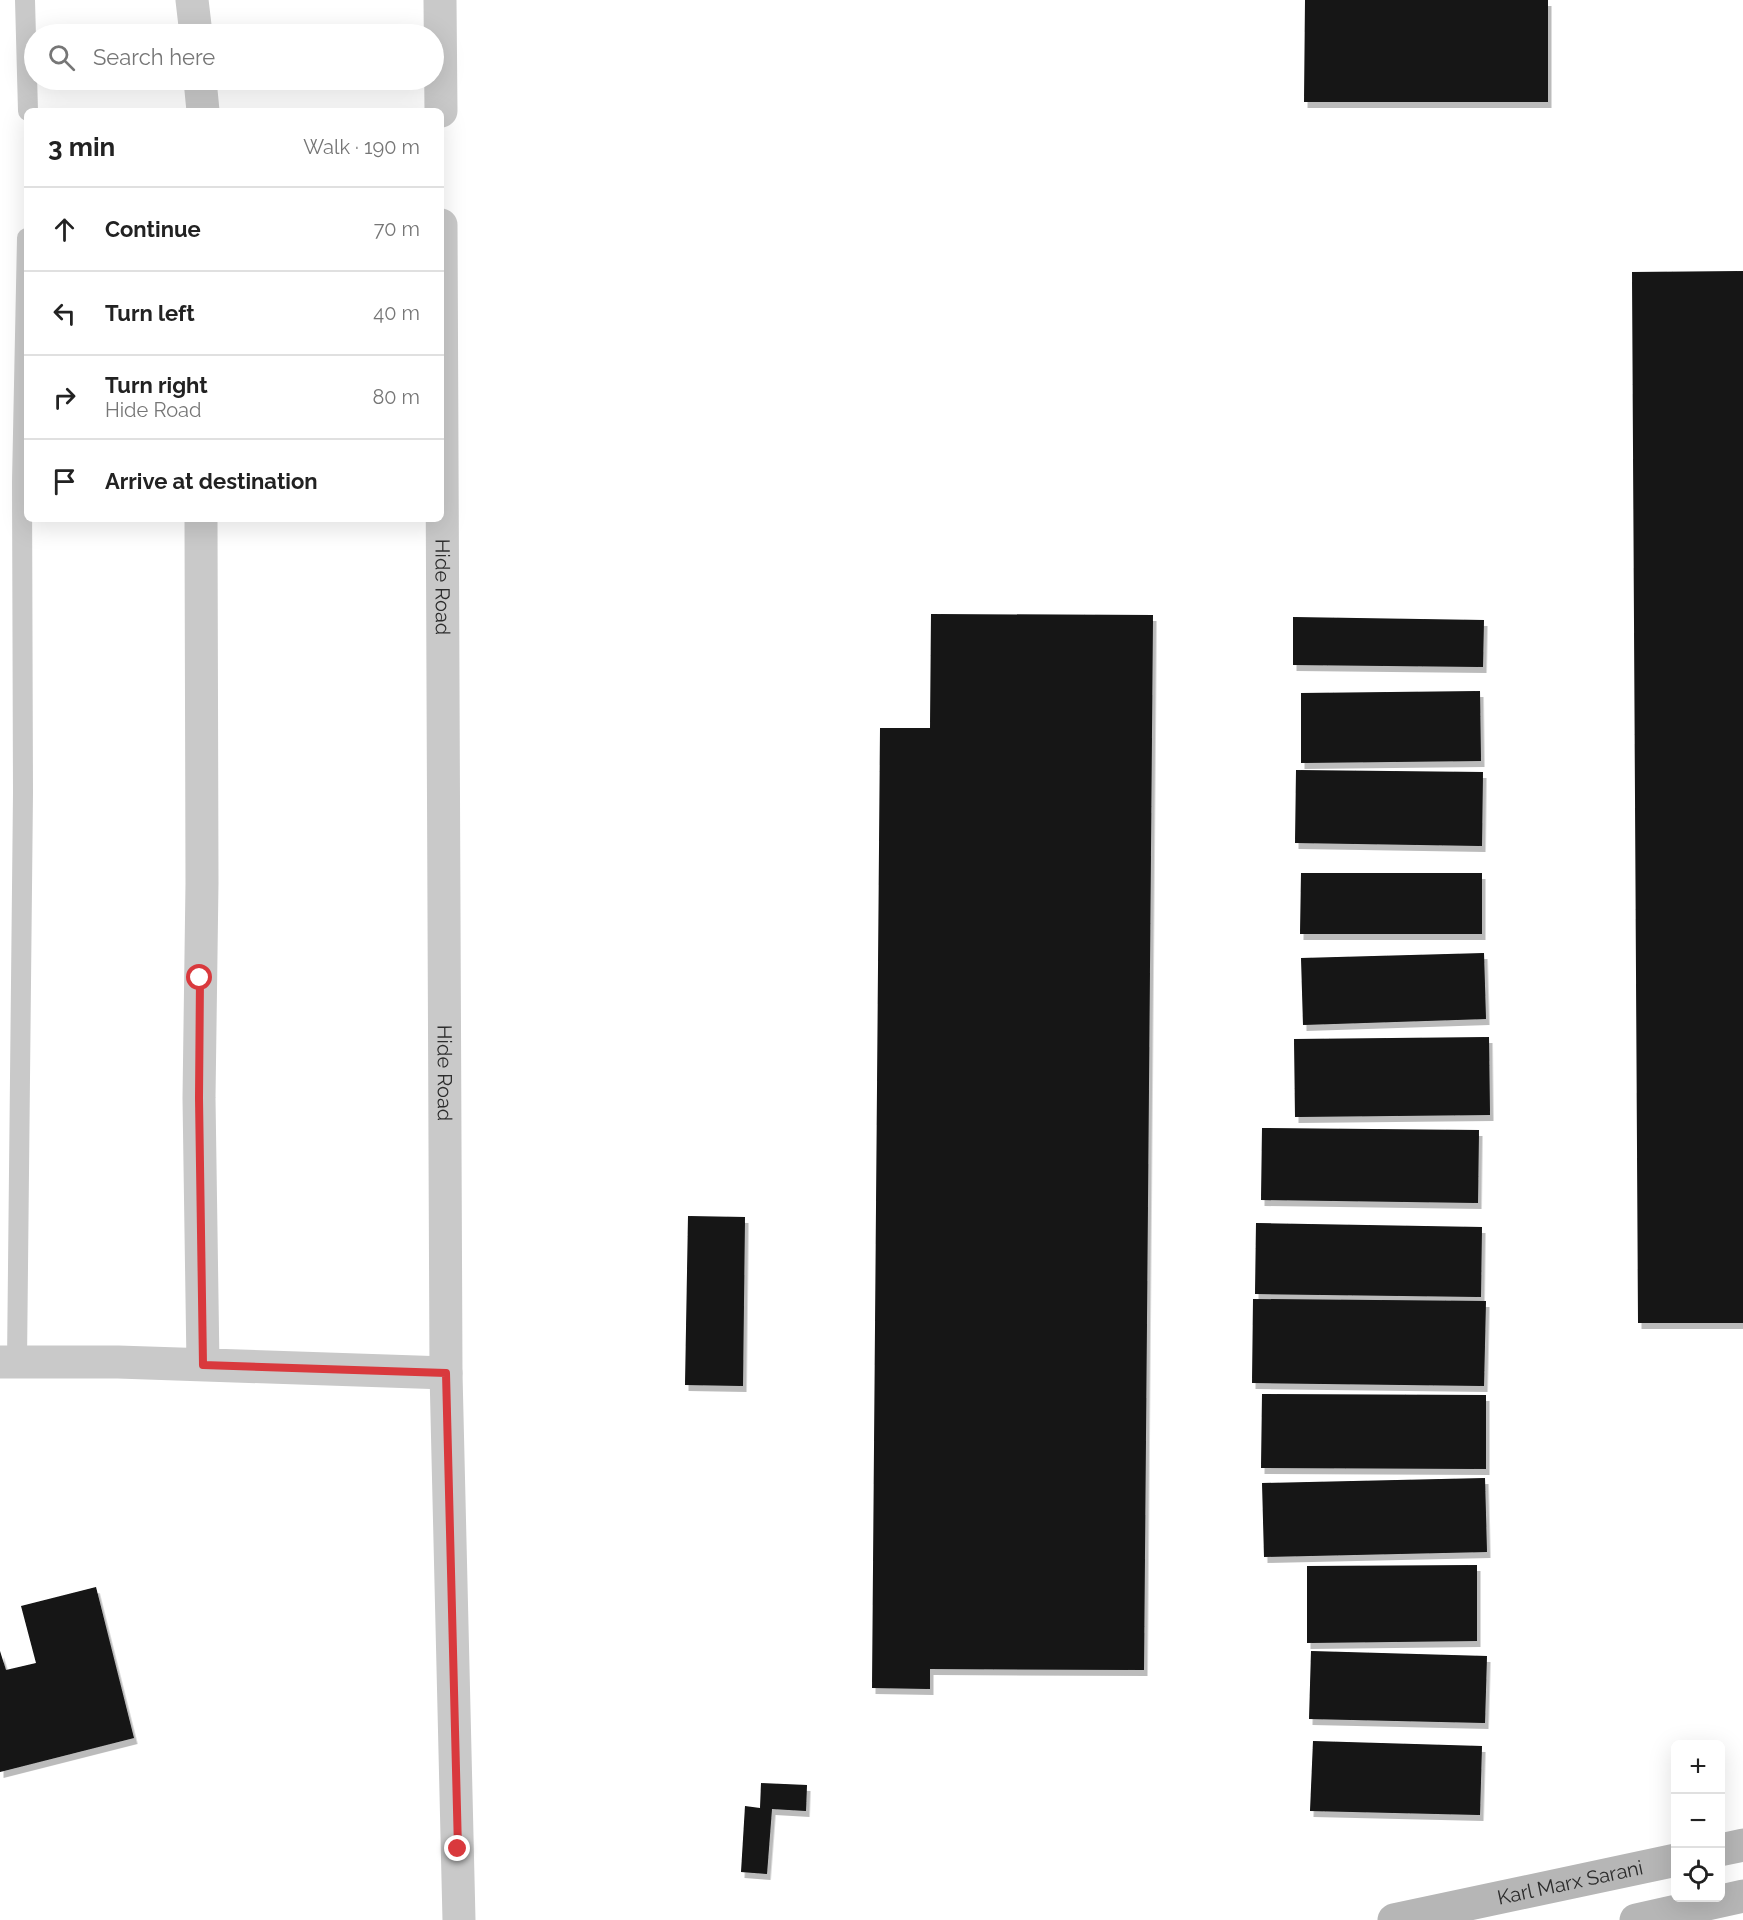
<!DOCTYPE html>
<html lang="en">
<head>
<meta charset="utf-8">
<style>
  body { margin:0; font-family:Raleway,sans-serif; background:#f6f6f6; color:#222 }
  .controls { position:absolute; right:18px; bottom:18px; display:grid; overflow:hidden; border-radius:9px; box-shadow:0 6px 24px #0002 }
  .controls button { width:54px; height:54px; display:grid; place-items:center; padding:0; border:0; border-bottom:2px solid #e0e0e0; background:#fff; color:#222; font:30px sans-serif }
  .stop { position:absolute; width:18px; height:18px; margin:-14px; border:4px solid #d9393d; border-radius:50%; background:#fff }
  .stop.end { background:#d9393d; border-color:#fff; box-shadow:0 2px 6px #0008 }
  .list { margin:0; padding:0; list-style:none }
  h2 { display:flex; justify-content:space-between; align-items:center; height:78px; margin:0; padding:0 24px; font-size:26px }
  h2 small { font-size:20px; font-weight:400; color:#767676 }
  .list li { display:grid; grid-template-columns:39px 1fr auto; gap:18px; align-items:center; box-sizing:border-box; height:84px; padding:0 24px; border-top:2px solid #e0e0e0 }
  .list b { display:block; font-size:22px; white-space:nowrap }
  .list p { margin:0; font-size:20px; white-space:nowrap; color:#767676 }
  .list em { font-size:20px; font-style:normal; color:#767676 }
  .icon { flex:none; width:33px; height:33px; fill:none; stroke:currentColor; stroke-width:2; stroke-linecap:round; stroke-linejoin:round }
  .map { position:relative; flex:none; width:1743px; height:1920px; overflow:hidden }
  .search { position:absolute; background:#fff; box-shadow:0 6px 24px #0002; left:24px; top:24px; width:420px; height:66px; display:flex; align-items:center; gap:15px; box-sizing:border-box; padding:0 21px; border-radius:33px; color:#767676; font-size:22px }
  .panel { position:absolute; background:#fff; box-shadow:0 6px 24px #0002; left:24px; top:108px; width:420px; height:414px; border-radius:9px }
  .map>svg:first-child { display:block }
  .building { fill:#131313; filter:url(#shadow) }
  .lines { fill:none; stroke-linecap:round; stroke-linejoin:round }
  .service { stroke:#c9c9c9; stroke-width:20 }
  .minor { stroke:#c9c9c9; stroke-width:33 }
  .tertiary { stroke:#c9c9c9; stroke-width:33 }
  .secondary { stroke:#b6b6b6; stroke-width:33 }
  .route { stroke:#d9393d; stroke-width:8 }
  .labels { text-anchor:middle; stroke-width:6; stroke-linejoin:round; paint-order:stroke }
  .street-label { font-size:20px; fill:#2c2c2c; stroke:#fff }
</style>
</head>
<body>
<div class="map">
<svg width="1743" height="1920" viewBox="0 0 1743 1920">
  <defs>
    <filter id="shadow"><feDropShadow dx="3.5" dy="6" stdDeviation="0" flood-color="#0004"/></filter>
  </defs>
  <rect width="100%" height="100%" fill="#fff"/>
  <path class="building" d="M 1305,0 L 1548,0 L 1548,102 L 1304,102 Z
    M 1743,271 L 1743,1323 L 1638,1323 L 1632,272 Z
    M 931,614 L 1153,615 L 1144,1670 L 930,1669 L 930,1689 L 872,1688 L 880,728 L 930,728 Z
    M 1293,617 L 1484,620 L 1483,667 L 1293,665 Z
    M 1480,691 L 1481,761 L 1301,763 L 1301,693 Z
    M 1296,770 L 1483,772 L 1482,846 L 1295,843 Z
    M 1301,873 L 1482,873 L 1482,934 L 1300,934 Z
    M 1484,953 L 1486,1019 L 1303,1025 L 1301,958 Z
    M 1489,1037 L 1490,1115 L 1295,1117 L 1294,1039 Z
    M 1262,1128 L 1479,1130 L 1478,1203 L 1261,1200 Z
    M 688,1216 L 745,1217 L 743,1386 L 685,1385 Z
    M 1256,1223 L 1482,1227 L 1481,1297 L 1255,1294 Z
    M 1253,1299 L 1486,1301 L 1484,1386 L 1252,1383 Z
    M 1262,1394 L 1486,1395 L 1486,1469 L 1261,1468 Z
    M 1485,1478 L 1487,1552 L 1264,1557 L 1262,1483 Z
    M 1477,1565 L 1477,1641 L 1307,1643 L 1307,1566 Z
    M 96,1587 L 134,1738 L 0,1772 L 0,1651 L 6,1670 L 36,1663 L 21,1606 Z
    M 1311,1651 L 1487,1656 L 1485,1723 L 1309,1719 Z
    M 1313,1741 L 1482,1746 L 1480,1815 L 1310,1811 Z
    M 761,1783 L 807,1785 L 806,1811 L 772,1809 L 767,1874 L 741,1872 L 745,1806 L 760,1808 Z"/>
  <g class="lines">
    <path class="service" d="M 25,0 L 28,111
      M 17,1362 L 23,793 L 22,482 L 27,238"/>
    <path class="minor" d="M 192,0 L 196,34
      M 200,80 L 203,111
      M 201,519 L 202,883 L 199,1098 L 203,1365
      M 0,1362 L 118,1362 L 446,1373"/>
    <g class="tertiary">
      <path d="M 440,0 L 441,111"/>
      <path id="s1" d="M 441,225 L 446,1373 L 459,1920"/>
    </g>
    <g class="secondary">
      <path d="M 1720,1850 L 1743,1845"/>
      <path id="s2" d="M 1394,1920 L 1676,1860"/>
      <path d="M 1636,1920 L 1743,1896"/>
    </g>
  </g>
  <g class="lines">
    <path class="route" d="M 200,978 L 199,1098 L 203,1365 L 446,1373 L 458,1849"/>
  </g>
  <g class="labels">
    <g class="street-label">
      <text dy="7" stroke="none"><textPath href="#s1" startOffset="362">Hide Road</textPath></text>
      <text dy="7" stroke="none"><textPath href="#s1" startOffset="848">Hide Road</textPath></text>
      <text dy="7" stroke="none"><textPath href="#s2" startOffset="180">Karl Marx Sarani</textPath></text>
    </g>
  </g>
</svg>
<div class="controls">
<button>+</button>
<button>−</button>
<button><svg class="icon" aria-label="locate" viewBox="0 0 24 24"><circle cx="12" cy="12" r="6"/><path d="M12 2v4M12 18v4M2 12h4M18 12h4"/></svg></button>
</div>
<div class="stop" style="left:200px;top:978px"></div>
<div class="stop end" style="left:458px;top:1849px"></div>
<div class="search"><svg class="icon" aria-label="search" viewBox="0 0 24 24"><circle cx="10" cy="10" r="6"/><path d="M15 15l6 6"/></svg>Search here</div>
<section class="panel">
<h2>3 min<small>Walk · 190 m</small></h2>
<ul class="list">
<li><svg class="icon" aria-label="ahead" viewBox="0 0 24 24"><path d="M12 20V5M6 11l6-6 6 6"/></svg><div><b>Continue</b></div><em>70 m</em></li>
<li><svg class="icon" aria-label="left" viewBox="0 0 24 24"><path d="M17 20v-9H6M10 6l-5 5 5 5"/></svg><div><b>Turn left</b></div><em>40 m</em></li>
<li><svg class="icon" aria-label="right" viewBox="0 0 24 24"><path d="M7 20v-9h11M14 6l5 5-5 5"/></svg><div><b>Turn right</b><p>Hide Road</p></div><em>80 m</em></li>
<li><svg class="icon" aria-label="arrive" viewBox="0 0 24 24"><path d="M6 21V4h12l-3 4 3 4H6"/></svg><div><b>Arrive at destination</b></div></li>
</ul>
</section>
</div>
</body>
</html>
